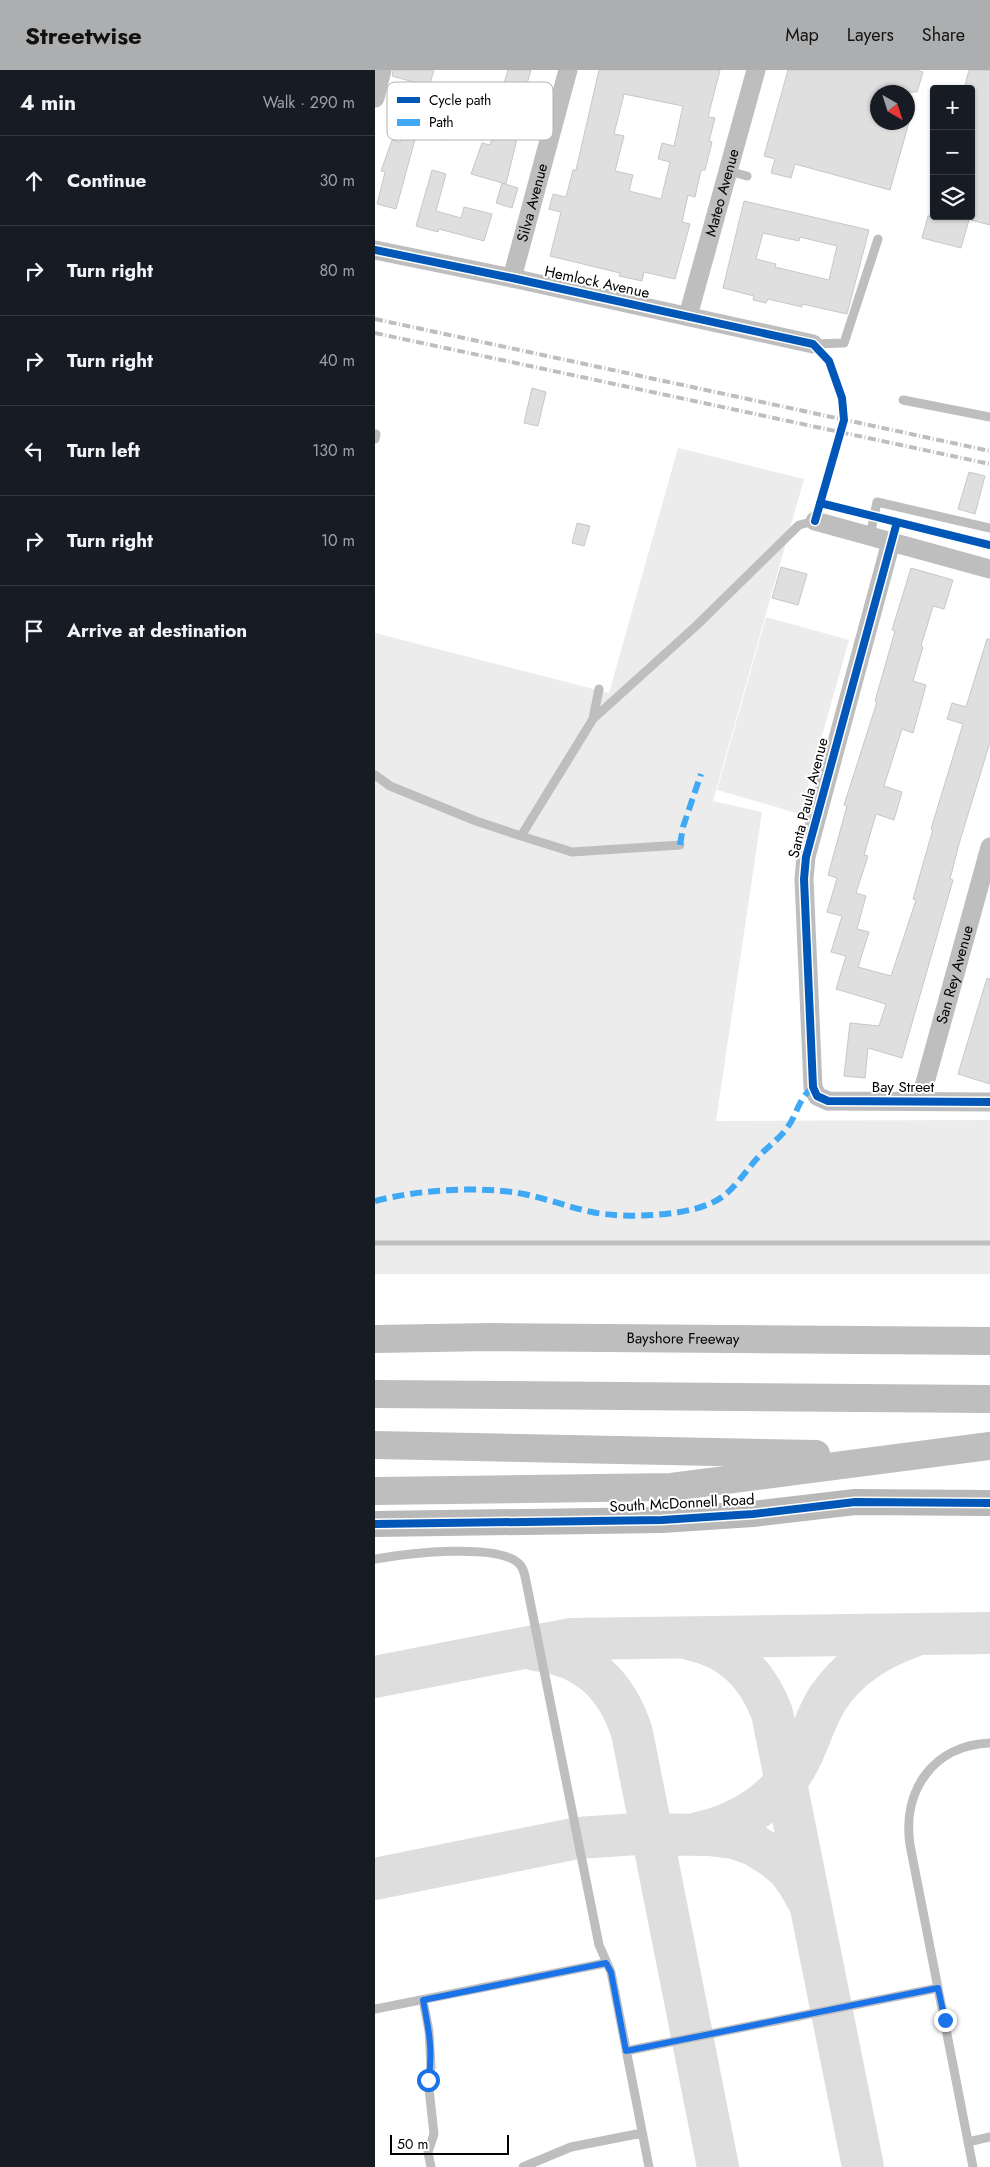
<!DOCTYPE html>
<html lang="en">
<head>
<meta charset="utf-8">
<style>
  body { margin:0; font-family:Jost,sans-serif; background:#242831; color:#f1f3f6 }
  .controls { position:absolute; right:15px; top:15px; display:grid; overflow:hidden; border-radius:5px; box-shadow:0 1px 4px #0004 }
  .controls button { width:45px; height:45px; display:grid; place-items:center; padding:0; border:0; border-bottom:1px solid #363941; background:#171b24; color:#f1f3f6; font:25px sans-serif }
  .compass { position:absolute; left:495px; top:15px; width:45px; height:45px; border-radius:50%; background:#171b24; box-shadow:0 1px 4px #0004; rotate:141deg }
  .scale { position:absolute; left:15px; bottom:12px; width:119px; box-sizing:border-box; padding-left:5px; border:2px solid #000; border-top:0; font-size:14px; line-height:18px; white-space:nowrap; color:#000; -webkit-text-stroke:4px #fff; paint-order:stroke }
  .stop { position:absolute; width:15px; height:15px; margin:-11px; border:4px solid #1a73e8; border-radius:50%; background:#fff }
  .stop.end { background:#1a73e8; border-color:#fff; box-shadow:0 1px 5px #0008 }
  .list { margin:0; padding:0; list-style:none }
  h2 { display:flex; justify-content:space-between; align-items:center; height:65px; margin:0; padding:0 20px; font-size:21px }
  h2 small { font-size:16px; font-weight:400; color:#9ea1a6 }
  .list li { display:grid; grid-template-columns:32px 1fr auto; gap:15px; align-items:center; box-sizing:border-box; height:90px; padding:0 20px; border-top:1px solid #363941 }
  .list b { display:block; font-size:19px; white-space:nowrap }
  .list em { font-size:16px; font-style:normal; color:#9ea1a6 }
  .icon { flex:none; width:28px; height:28px; fill:none; stroke:currentColor; stroke-width:2; stroke-linecap:round; stroke-linejoin:round }
  .map { position:relative; flex:none; width:615px; height:2097px; overflow:hidden }
  header { display:flex; align-items:center; gap:30px; box-sizing:border-box; height:70px; padding:0 25px; background:#adaeaf; color:#111 }
  header strong { font-size:24px }
  nav { display:flex; gap:28px; margin-inline-start:auto; font-size:18px }
  main { display:flex }
  aside { flex:1; background:#171b24 }
  .map>svg:first-child { display:block }
  .green { fill:#ececec }
  .lines { fill:none; stroke-linecap:round; stroke-linejoin:round }
  .stream { stroke:#bfbfbf; stroke-width:5 }
  .taxiway { stroke:#dedede; stroke-width:42 }
  .building { fill:#dfdfdf; stroke:#c7c7c7; fill-rule:evenodd }
  .lane { stroke:#bebebe; stroke-width:9 }
  .street { stroke:#bebebe; stroke-width:19 }
  .secondary { stroke:#b8b8b8; stroke-width:26 }
  .highway { stroke:#bebebe; stroke-width:28 }
  .rail { stroke:#bebebe; stroke-width:4; stroke-dasharray:8 2.5 1 2.5; stroke-linecap:butt }
  .quiet { stroke:#3fa9f5; stroke-width:6; stroke-dasharray:12 6; stroke-linecap:butt }
  .cycleway-casing { stroke:#fff; stroke-width:11 }
  .cycleway { stroke:#0057b8; stroke-width:8 }
  .route { stroke:#1a73e8; stroke-width:6 }
  .labels { text-anchor:middle; stroke-width:4; stroke-linejoin:round; paint-order:stroke }
  .street-label { font-size:15px; fill:#000; stroke:#fff }
  .key { fill:#fff; stroke:#b2b2b2; stroke-width:1 }
  .key-label { font-size:14px; fill:#000 }
</style>
</head>
<body>
<header>
<strong>Streetwise</strong>
<nav><a>Map</a><a>Layers</a><a>Share</a></nav>
</header>
<main>
<aside>
<h2>4 min<small>Walk · 290 m</small></h2>
<ul class="list">
<li><svg class="icon" aria-label="ahead" viewBox="0 0 24 24"><path d="M12 20V5M6 11l6-6 6 6"/></svg><div><b>Continue</b></div><em>30 m</em></li>
<li><svg class="icon" aria-label="right" viewBox="0 0 24 24"><path d="M7 20v-9h11M14 6l5 5-5 5"/></svg><div><b>Turn right</b></div><em>80 m</em></li>
<li><svg class="icon" aria-label="right" viewBox="0 0 24 24"><path d="M7 20v-9h11M14 6l5 5-5 5"/></svg><div><b>Turn right</b></div><em>40 m</em></li>
<li><svg class="icon" aria-label="left" viewBox="0 0 24 24"><path d="M17 20v-9H6M10 6l-5 5 5 5"/></svg><div><b>Turn left</b></div><em>130 m</em></li>
<li><svg class="icon" aria-label="right" viewBox="0 0 24 24"><path d="M7 20v-9h11M14 6l5 5-5 5"/></svg><div><b>Turn right</b></div><em>10 m</em></li>
<li><svg class="icon" aria-label="arrive" viewBox="0 0 24 24"><path d="M6 21V4h12l-3 4 3 4H6"/></svg><div><b>Arrive at destination</b></div></li>
</ul>
</aside>
<div class="map">
<svg width="615" height="2097" viewBox="0 0 615 2097">
  <rect width="100%" height="100%" fill="#fff"/>
  <path class="green" d="M 303,378 L 429,409 L 338,731 L 387,742 L 341,1051 L 615,1050 L 615,1204 L 0,1204 L 0,563 L 234,623 Z
    M 391,547 L 474,570 L 425,744 L 342,720 Z"/>
  <g class="lines">
    <path class="stream" d="M 0,1173 L 615,1173"/>
    <path class="taxiway" d="M 317,1570 C 357,1578 383,1606 397,1643 L 488,2097
      M 160,1580 C 211,1585 242,1615 257,1663 L 343,2097
      M 0,1607 L 195,1569 L 615,1563
      M 323,1763 C 365,1754 404,1730 424,1691 C 435,1670 440,1648 453,1628 C 473,1598 502,1579 537,1567
      M 0,1809 L 203,1768 L 262,1764 L 333,1765 L 359,1768 L 379,1775 L 397,1786 L 413,1799 L 423,1813 L 432,1829"/>
  </g>
  <path class="building" d="M 18,0 L 59,0 L 52,23 L 80,31 L 70,70 L 42,62 L 21,139 L 2,134 L 10,102 L 6,101 L 17,70 L 25,72 L 42,13 L 17,6 Z
    M 133,0 L 156,0 L 151,17 L 159,19 L 153,37 L 150,36 L 131,114 L 96,104 L 107,73 L 115,75 L 128,30 L 124,29 Z
    M 224,0 L 345,0 L 333,47 L 340,48 L 334,71 L 337,72 L 330,100 L 326,100 L 320,127 L 313,125 L 307,152 L 315,154 L 300,209 L 269,202 L 267,211 L 244,206 L 245,203 L 175,186 L 186,142 L 174,139 L 178,124 L 191,127 L 198,100 L 201,100 ZM 249,24 L 308,36 L 299,76 L 287,73 L 283,89 L 295,92 L 286,129 L 254,121 L 258,105 L 240,101 L 249,66 L 239,64 Z
    M 413,0 L 540,0 L 548,2 L 542,22 L 502,22 L 502,52 L 534,52 L 515,120 L 420,94 L 416,108 L 396,103 L 400,89 L 389,86 Z
    M 594,0 L 615,0 L 615,155 L 596,150 L 596,19 L 589,19 Z
    M 57,100 L 71,104 L 61,141 L 86,148 L 89,137 L 117,144 L 109,171 L 64,159 L 63,162 L 41,156 Z
    M 127,113 L 143,118 L 137,138 L 121,133 Z
    M 369,131 L 494,160 L 472,244 L 427,234 L 427,237 L 393,229 L 391,233 L 378,230 L 379,226 L 348,218 ZM 388,163 L 424,171 L 425,167 L 462,176 L 454,210 L 400,197 L 401,194 L 381,189 Z
    M 553,146 L 595,146 L 586,178 L 547,168 Z
    M 157,318 L 171,322 L 163,356 L 149,353 Z
    M 594,402 L 610,406 L 600,444 L 583,439 Z
    M 202,453 L 215,456 L 209,476 L 197,473 Z
    M 406,497 L 432,504 L 423,535 L 397,528 Z
    M 536,498 L 578,510 L 569,539 L 558,536 L 546,576 L 548,577 L 538,611 L 551,615 L 538,663 L 527,659 L 509,716 L 527,722 L 519,750 L 501,744 L 489,785 L 493,786 L 481,823 L 491,826 L 482,859 L 494,862 L 483,897 L 516,906 L 541,830 L 538,829 L 558,759 L 556,759 L 588,654 L 572,649 L 577,633 L 591,637 L 612,569 L 615,569 L 615,672 L 584,774 L 575,809 L 578,810 L 527,988 L 493,978 L 490,1008 L 469,1006 L 475,953 L 504,956 L 511,934 L 461,919 L 471,886 L 456,882 L 467,846 L 452,842 L 462,808 L 453,805 L 472,736 L 469,735 L 502,632 L 500,631 L 520,561 L 517,560 Z
    M 612,908 L 615,909 L 615,1014 L 583,1004 Z"/>
  <g class="lines">
    <path class="lane" d="M 353,101 L 372,106
      M 438,274 L 469,273 L 503,169
      M 528,330 L 615,347
      M 0,369 L 1,364
      M 495,466 L 502,432 L 615,458
      M 224,619 L 218,649 L 322,555 L 424,455 L 440,451
      M 0,705 L 15,716 L 101,751 L 146,766 L 218,649
      M 146,766 L 197,782 L 305,775
      M 0,1489 C 28,1484 128,1471 146,1496 C 149,1500 150,1506 151,1511 L 224,1875 L 236,1902 L 274,2097
      M 48,1930 L 54,1961 L 56,1997 L 53,2010 L 59,2064 L 53,2082 L 56,2097
      M 0,1939 L 231,1893
      M 251,1981 L 563,1918
      M 593,2072 L 615,2067
      M 148,2097 L 196,2077 L 267,2063
      M 598,2097 L 535,1775 C 527,1721 558,1675 615,1673"/>
    <g class="street">
      <path d="M 0,28 L 7,0"/>
      <path d="M 0,180 L 137,208 L 438,274"/>
      <path id="s1" d="M 137,208 L 193,0"/>
      <path id="s2" d="M 313,246 L 381,0"/>
      <path d="M 440,451 L 615,499"/>
      <path d="M 516,472 L 431,787 L 429,809 L 438,1017 L 442,1026 L 453,1031 L 615,1032"/>
      <path id="s3" d="M 545,1031 L 615,777"/>
    </g>
    <path class="secondary" d="M 0,1454 L 287,1450 L 378,1444 L 480,1432 L 615,1433"/>
    <g class="highway">
      <path id="s4" d="M 0,1269 L 115,1267 L 615,1271"/>
      <path d="M 0,1324 L 615,1329"/>
      <path d="M 0,1375 L 441,1384"/>
      <path d="M 0,1421 L 296,1417 L 615,1376"/>
    </g>
    <path class="rail" d="M 0,249 L 615,381
      M 0,263 L 615,394"/>
    <path class="quiet" d="M 305,775 L 308,757 L 326,704
      M 0,1131 C 42,1120 100,1116 143,1123 C 168,1127 192,1137 217,1142 C 249,1149 320,1147 347,1127 C 362,1116 372,1099 385,1085 C 394,1076 405,1068 412,1058 C 423,1043 423,1029 438,1017"/>
    <defs>
      <path id="cycleway" d="M 0,180 L 137,208 L 438,274 L 454,291 L 467,328 L 469,350 L 440,451
        M 445,433 L 615,475
        M 522,452 L 431,787 L 429,809 L 438,1017 L 442,1026 L 453,1031 L 615,1032
        M 0,1454 L 287,1450 L 378,1444 L 480,1432 L 615,1433"/>
    </defs>
    <use href="#cycleway" class="cycleway-casing"/>
    <use href="#cycleway" class="cycleway"/>
  </g>
  <g class="lines">
    <path class="route" d="M 53,2010 C 59,1983 53,1956 48,1930 L 231,1893 L 236,1902 L 251,1981 L 563,1918 L 570,1950"/>
  </g>
  <g class="labels">
    <g class="street-label">
      <text dy="5" stroke="none"><textPath href="#s2" startOffset="128">Mateo Avenue</textPath></text>
      <text dy="5" stroke="none"><textPath href="#s1" startOffset="78">Silva Avenue</textPath></text>
      <text transform="translate(222 212) rotate(12)" y="5">Hemlock Avenue</text>
      <text transform="translate(433 728) rotate(-76)" y="5">Santa Paula Avenue</text>
      <text dy="5" stroke="none"><textPath href="#s3" startOffset="131">San Rey Avenue</textPath></text>
      <text x="528" y="1022">Bay Street</text>
      <text dy="5" stroke="none"><textPath href="#s4" startOffset="308">Bayshore Freeway</textPath></text>
      <text transform="translate(307 1433) rotate(-3)" y="5">South McDonnell Road</text>
    </g>
  </g>
  <rect x="12" y="12" width="166" height="58" rx="8" class="key"/>
  <rect x="22" y="27" width="23" height="6" fill="#0057b8"/>
  <rect x="22" y="49" width="23" height="7" fill="#3fa9f5"/>
  <g class="key-label">
    <text x="54" y="35">Cycle path</text>
    <text x="54" y="57">Path</text>
  </g>
</svg>
<div class="controls">
<button>+</button>
<button>−</button>
<button><svg class="icon" aria-label="layers" viewBox="0 0 24 24"><path d="M12 4l9 5-9 5-9-5zM3 14l9 5 9-5"/></svg></button>
</div>
<svg class="compass" viewBox="-18 -18 36 36"><path d="M0-13l5 13h-10z" fill="#e53935"/><path d="M0 13l5-13h-10z" fill="#9ea1a6"/></svg>
<div class="scale">50 m</div>
<div class="stop" style="left:53px;top:2010px"></div>
<div class="stop end" style="left:570px;top:1950px"></div>
</div>
</main>
</body>
</html>
